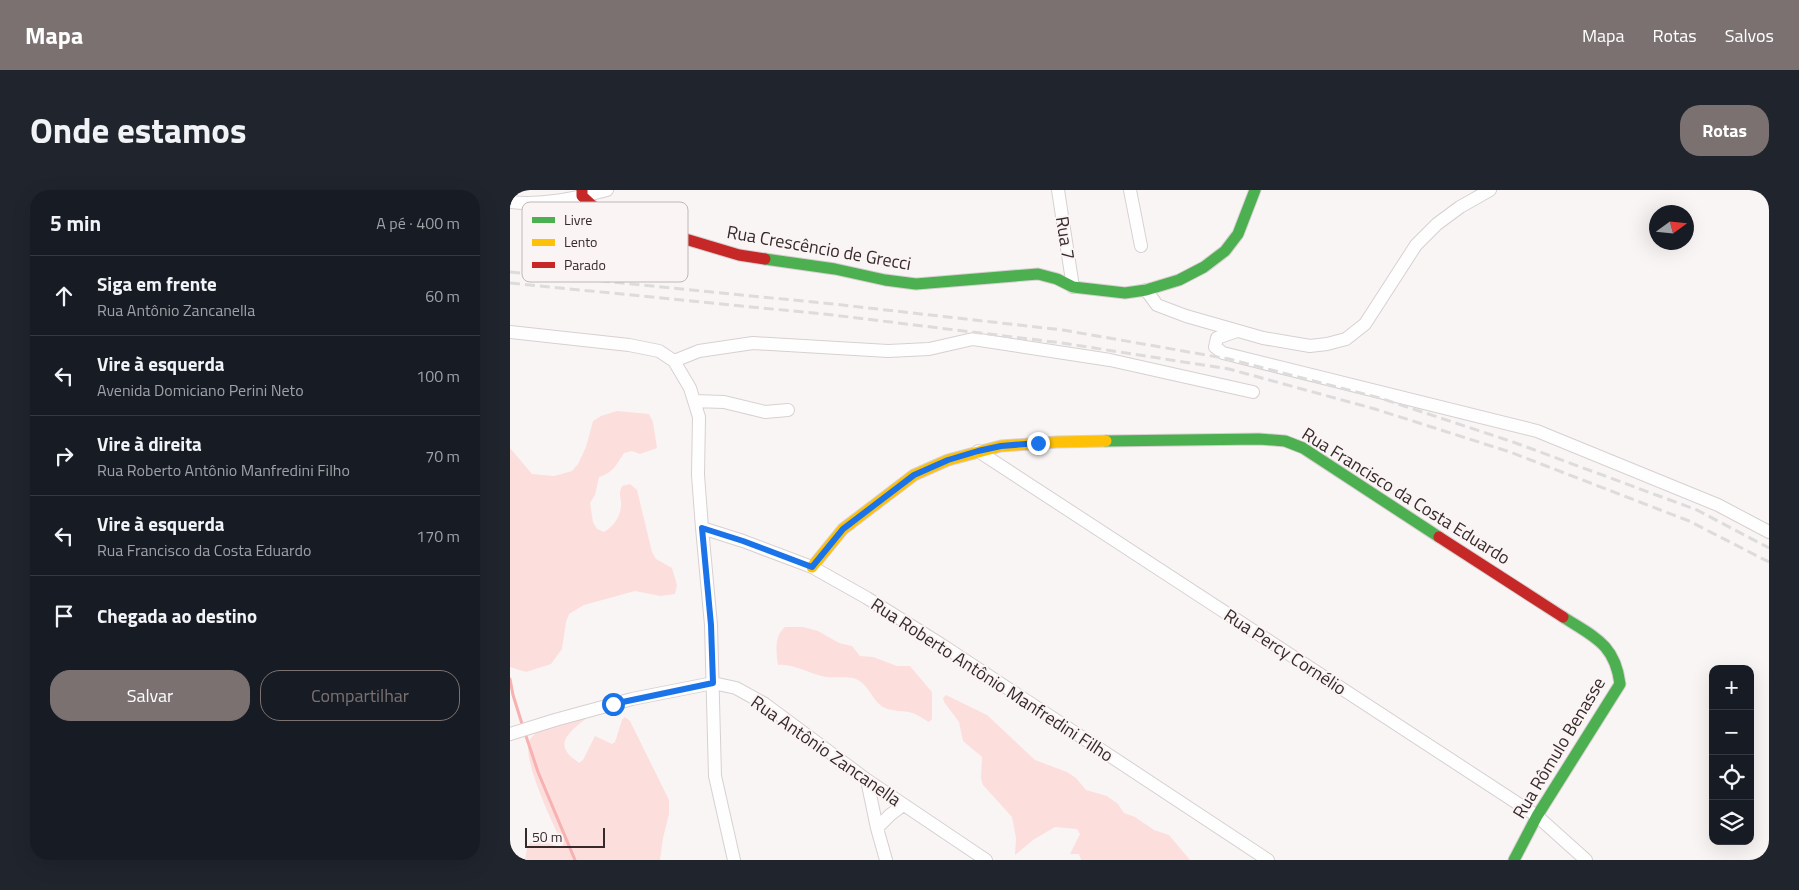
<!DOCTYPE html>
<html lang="pt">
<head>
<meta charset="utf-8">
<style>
  body { margin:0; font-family:"Titillium Web",sans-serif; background:#20242c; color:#f1f3f6 }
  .controls { position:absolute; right:15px; bottom:15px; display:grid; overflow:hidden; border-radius:10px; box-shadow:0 5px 20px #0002 }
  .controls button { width:45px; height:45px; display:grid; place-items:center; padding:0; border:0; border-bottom:1px solid #363941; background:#171b24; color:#f1f3f6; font:25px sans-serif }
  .compass { position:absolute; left:1139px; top:15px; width:45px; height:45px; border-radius:50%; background:#171b24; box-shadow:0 5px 20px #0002; rotate:75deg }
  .scale { position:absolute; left:15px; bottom:12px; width:80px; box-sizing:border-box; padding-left:5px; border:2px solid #372a2a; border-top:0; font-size:14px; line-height:18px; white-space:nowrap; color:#372a2a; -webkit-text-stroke:4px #fbf4f4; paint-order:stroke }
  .stop { position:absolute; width:15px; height:15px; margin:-11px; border:4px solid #1a73e8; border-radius:50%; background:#fff }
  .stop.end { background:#1a73e8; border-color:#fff; box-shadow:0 1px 5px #0008 }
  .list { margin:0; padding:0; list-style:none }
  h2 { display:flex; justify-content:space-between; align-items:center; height:65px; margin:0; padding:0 20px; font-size:21px }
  h2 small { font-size:16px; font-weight:400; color:#9ea1a6 }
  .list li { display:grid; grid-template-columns:32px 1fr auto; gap:15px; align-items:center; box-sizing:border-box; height:80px; padding:0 20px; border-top:1px solid #363941 }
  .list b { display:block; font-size:19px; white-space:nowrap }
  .list p { margin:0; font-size:16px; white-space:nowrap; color:#9ea1a6 }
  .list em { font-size:16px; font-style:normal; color:#9ea1a6 }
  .actions { display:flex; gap:10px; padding:15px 20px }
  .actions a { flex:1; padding:11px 0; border:1px solid #7b7171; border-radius:20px; text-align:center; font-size:18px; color:#7b7171 }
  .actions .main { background:#7b7171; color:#fff }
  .icon { flex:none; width:28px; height:28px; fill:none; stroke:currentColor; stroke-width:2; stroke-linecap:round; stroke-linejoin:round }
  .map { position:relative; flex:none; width:1259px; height:670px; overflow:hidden; border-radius:20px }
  header { display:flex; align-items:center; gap:30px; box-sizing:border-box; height:70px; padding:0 25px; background:#7b7171; color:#fff }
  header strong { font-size:24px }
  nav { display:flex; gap:28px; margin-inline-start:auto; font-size:18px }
  .intro { display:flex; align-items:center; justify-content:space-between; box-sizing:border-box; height:120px; padding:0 30px }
  h1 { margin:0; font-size:35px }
  .button { padding:12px 22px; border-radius:20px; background:#7b7171; color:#fff; font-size:18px; font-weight:700 }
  main { display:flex; gap:30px; padding:0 30px }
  aside { flex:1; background:#171b24; border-radius:20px; box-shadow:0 5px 20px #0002 }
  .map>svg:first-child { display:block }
  .green { fill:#fcdedd }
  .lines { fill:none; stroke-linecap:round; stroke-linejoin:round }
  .stream { stroke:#f6b1b0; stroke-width:3 }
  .street-casing { stroke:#d8d0d0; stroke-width:14 }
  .fast-casing { stroke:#d8d0d0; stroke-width:13 }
  .slow-casing { stroke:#d8d0d0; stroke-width:13 }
  .jam-casing { stroke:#d8d0d0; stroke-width:13 }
  .street { stroke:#fefefe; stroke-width:12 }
  .fast { stroke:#4caf50; stroke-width:11 }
  .slow { stroke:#ffc107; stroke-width:11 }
  .jam { stroke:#c62828; stroke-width:11 }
  .rail { stroke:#dddbdb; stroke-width:3; stroke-dasharray:10 5; stroke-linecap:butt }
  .route { stroke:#1a73e8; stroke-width:6 }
  .labels { text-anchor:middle; stroke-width:4; stroke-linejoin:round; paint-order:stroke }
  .street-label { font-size:18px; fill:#372a2a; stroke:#fbf4f4 }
  .key { fill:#fbf4f4; stroke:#c0b7b7; stroke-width:1 }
  .key-label { font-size:14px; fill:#372a2a }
</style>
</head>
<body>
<header>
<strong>Mapa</strong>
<nav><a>Mapa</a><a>Rotas</a><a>Salvos</a></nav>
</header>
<div class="intro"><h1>Onde estamos</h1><a class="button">Rotas</a></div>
<main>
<aside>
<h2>5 min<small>A pé · 400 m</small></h2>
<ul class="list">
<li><svg class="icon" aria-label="ahead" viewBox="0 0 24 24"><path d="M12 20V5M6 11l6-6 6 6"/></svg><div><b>Siga em frente</b><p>Rua Antônio Zancanella</p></div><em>60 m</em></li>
<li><svg class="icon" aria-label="left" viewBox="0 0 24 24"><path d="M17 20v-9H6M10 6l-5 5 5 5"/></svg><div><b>Vire à esquerda</b><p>Avenida Domiciano Perini Neto</p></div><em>100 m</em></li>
<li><svg class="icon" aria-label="right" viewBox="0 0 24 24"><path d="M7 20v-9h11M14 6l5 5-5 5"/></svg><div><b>Vire à direita</b><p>Rua Roberto Antônio Manfredini Filho</p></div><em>70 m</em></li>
<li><svg class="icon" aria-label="left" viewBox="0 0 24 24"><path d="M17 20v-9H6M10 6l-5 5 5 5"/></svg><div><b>Vire à esquerda</b><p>Rua Francisco da Costa Eduardo</p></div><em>170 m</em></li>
<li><svg class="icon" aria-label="arrive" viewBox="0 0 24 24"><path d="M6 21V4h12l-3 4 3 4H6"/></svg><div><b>Chegada ao destino</b></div></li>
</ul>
<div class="actions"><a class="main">Salvar</a><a>Compartilhar</a></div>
</aside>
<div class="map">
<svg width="1259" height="670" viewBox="0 0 1259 670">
  <rect width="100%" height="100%" fill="#faf5f5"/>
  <path class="green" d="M 107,221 L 139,224 L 143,232 L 147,258 L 130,264 L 122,261 L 114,263 C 107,274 103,283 89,287 L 85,305 L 80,313 L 83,332 L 87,339 L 94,342 C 104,336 112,325 111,312 C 110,305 109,303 112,296 L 120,294 L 127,300 L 142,362 L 146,369 L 162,378 L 167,395 L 165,404 L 150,406 L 125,401 L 74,415 L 59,424 L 56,432 L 52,459 L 41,474 L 16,482 L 0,477 L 0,258 L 22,284 L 44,286 L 62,281 L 68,274 L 76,257 L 83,231 L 91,226 Z
    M 275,437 L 293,437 L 308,441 L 329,453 L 342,456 L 350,466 L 363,467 L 387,476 L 400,476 L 422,502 L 422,529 L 419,532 C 413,529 407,524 402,523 C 393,520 384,522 375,518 C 362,512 360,495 346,489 C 337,486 325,488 316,487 C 300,484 282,473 268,475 C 266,462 264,446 275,437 Z
    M 436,505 L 477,525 L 525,570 L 557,582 L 566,588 L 576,600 L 597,606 L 608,614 L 614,623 L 625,627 L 644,640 L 659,645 L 680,670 L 571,670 L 569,664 L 560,664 L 570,644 L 567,639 L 545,637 L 523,650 L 505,665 L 506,648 L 502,627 L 473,595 L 471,588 L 472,567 L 453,551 L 449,532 L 434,512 L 433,508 Z
    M 78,527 C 69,535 47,548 57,562 C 59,566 66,570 69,573 L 73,570 L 85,546 L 102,554 L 105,552 L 112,530 L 115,527 L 120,531 L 159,610 L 159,624 L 153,648 L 150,670 L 15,670 L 17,658 L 21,651 L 28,649 L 51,658 L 53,656 C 45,637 8,564 21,548 C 34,532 60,531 78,527 Z"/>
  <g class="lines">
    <path class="stream" d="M 0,489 L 3,505 L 13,537
      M 15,543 L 28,582 L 65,670"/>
    <defs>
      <path id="street" d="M 548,0 L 563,97
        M 620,0 L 631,56
        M 0,12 C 33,16 65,8 97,0
        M 636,100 L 647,115 L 676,126 L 753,148 L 800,156 L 817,154 L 836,149 L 855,134 L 906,55 L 927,34 L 950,17 L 980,0
        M 727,141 L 707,148 L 705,157 L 713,163 L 1027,241 L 1208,315 L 1259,342
        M 0,142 L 119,155 L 149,161 L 164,171 L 180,198 L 189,227 L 188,285 L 192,338 L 201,435 L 205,586 L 224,670
        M 164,171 L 189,161 L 243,153 L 378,161 L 419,159 L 463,149 L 600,170 L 743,202
        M 184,211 L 214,212 L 255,222 L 278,220
        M 468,261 L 1027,626 L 1076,670
        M 192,338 L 233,351 L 302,377 L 357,408 L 432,455 L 758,670
        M 0,544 L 45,530 L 122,509 L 203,493 L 226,498 L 255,514 L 357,590 L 476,670
        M 357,590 L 367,638 L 376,670
        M 367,638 L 380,625 L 393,615"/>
      <path id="fast" d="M 255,69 L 325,79 L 375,90 L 406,94 L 528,84 L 547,89 L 563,97 L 615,103 L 636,100 L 669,90 L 694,77 L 715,61 L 728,44 L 745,0
        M 596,251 L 749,249 L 775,251 L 793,258 L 929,347
        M 1004,670 L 1027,626 L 1110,494 C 1105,454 1084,447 1053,427"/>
      <path id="slow" d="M 302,377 L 333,339 L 404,285 L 438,270 L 491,256 L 547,252 L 596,251"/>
      <path id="jam" d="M 72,0 L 72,6 L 86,19 L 105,28 L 229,65 L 255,69
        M 929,347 L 1053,427"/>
    </defs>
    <use href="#street" class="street-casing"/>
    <use href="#fast" class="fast-casing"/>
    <use href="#slow" class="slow-casing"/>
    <use href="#jam" class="jam-casing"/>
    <use href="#street" class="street"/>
    <use href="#fast" class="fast"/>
    <use href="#slow" class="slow"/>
    <use href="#jam" class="jam"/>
    <path class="rail" d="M 0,82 L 323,114 L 553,140 L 719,169 L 870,208 L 1003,252 L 1187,320 L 1259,358
      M 0,93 L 323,125 L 552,153 L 719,179 L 865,219 L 1000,262 L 1179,331 L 1259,372"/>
  </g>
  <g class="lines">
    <path class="route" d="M 103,514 L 203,493 L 201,435 L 192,338 L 233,351 L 302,377 L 333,339 L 404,285 L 438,270 L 468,261 L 491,256 L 528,253"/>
  </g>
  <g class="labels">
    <g class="street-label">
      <text transform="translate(555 48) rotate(81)" y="6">Rua 7</text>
      <text transform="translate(309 58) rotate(10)" y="6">Rua Crescêncio de Grecci</text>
      <text transform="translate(896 306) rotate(32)" y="6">Rua Francisco da Costa Eduardo</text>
      <text transform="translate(775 462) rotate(33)" y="6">Rua Percy Cornélio</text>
      <text transform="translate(482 490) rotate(33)" y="6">Rua Roberto Antônio Manfredini Filho</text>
      <text transform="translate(1049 558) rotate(-59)" y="6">Rua Rômulo Benasse</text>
      <text transform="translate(316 561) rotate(35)" y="6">Rua Antônio Zancanella</text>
    </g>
  </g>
  <rect x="12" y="12" width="166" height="80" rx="8" class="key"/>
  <rect x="22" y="27" width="23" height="6" fill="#4caf50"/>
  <rect x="22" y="49" width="23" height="7" fill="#ffc107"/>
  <rect x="22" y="72" width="23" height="6" fill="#c62828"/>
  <g class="key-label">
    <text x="54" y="35">Livre</text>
    <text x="54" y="57">Lento</text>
    <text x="54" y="80">Parado</text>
  </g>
</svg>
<div class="controls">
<button>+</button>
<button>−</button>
<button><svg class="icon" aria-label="locate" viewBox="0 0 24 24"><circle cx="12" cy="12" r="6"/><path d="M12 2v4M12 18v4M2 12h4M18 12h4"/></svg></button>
<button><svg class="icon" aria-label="layers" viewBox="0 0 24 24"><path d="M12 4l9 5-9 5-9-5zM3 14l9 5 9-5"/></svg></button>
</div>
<svg class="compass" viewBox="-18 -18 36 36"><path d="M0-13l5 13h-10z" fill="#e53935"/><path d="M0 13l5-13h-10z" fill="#9ea1a6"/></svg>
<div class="scale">50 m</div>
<div class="stop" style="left:103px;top:514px"></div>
<div class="stop end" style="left:528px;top:253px"></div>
</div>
</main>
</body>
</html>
